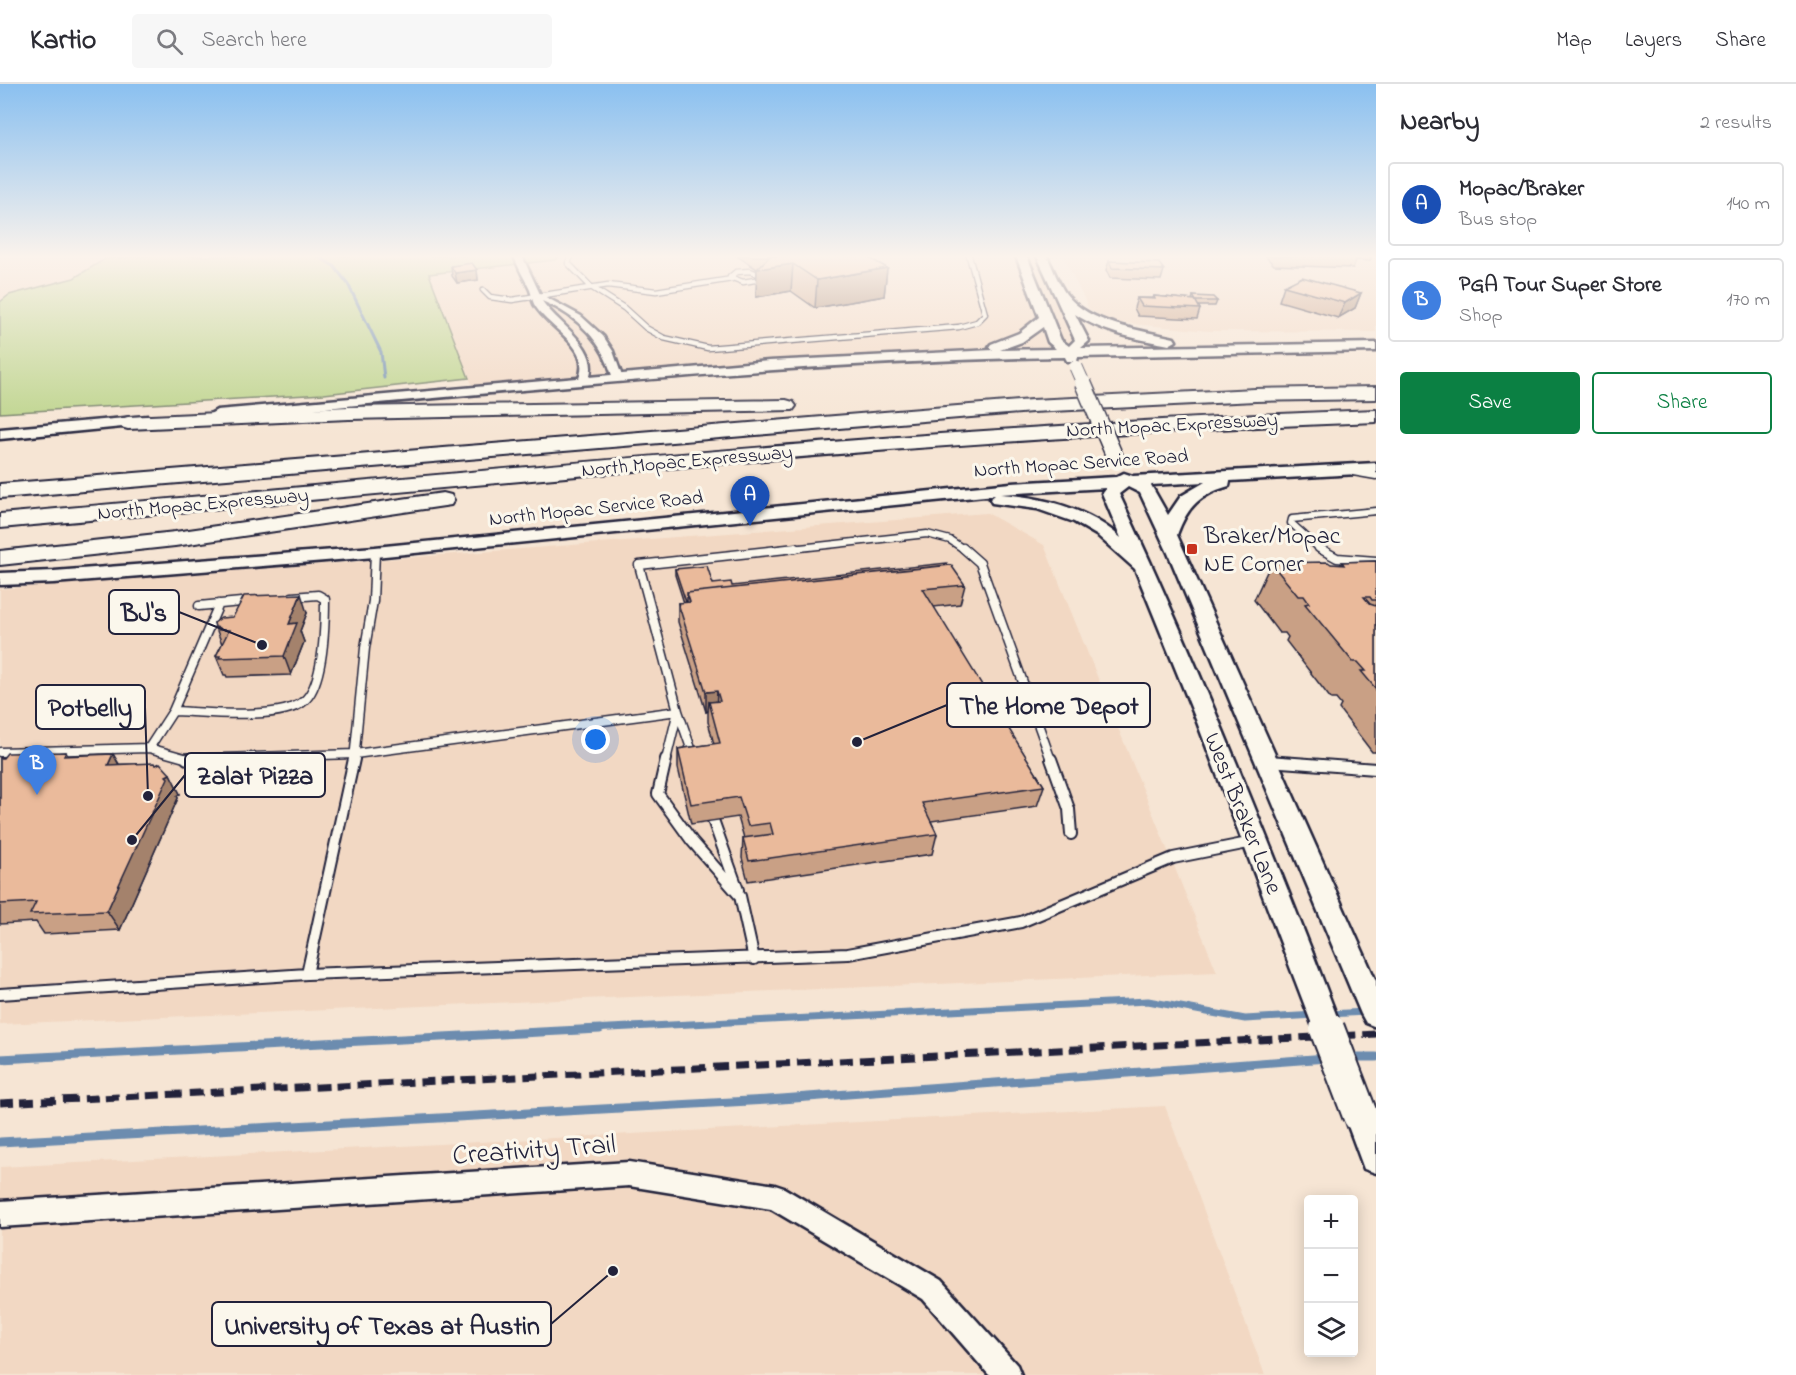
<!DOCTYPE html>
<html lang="en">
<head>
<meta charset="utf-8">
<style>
  body { margin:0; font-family:"Indie Flower",sans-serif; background:#f7f7f7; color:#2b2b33 }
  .controls { position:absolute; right:18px; bottom:18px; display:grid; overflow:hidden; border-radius:6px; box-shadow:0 3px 15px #0003 }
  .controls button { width:54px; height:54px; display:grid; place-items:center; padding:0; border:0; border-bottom:2px solid #e1e1e2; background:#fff; color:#2b2b33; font:30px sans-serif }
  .you { position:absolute; left:596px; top:656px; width:21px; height:21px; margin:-15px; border:4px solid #fff; border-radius:50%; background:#1a73e8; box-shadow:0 0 0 9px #1a73e833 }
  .badge { display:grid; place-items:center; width:39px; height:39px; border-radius:50%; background:#0b8043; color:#fff; font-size:20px; font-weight:700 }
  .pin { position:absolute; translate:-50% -50px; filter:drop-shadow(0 2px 3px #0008) }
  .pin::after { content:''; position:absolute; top:32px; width:21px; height:18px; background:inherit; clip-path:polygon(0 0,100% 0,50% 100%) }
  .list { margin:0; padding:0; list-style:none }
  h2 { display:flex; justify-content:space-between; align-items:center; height:78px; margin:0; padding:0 24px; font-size:26px }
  h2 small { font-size:20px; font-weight:400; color:#7c7c81 }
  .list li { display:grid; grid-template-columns:39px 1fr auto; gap:18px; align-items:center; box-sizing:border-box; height:84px; margin:0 12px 12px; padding:0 12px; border:2px solid #e1e1e2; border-radius:6px }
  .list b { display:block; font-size:22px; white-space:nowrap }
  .list p { margin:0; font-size:20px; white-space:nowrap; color:#7c7c81 }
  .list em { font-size:20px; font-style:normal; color:#7c7c81 }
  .actions { display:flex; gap:12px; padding:18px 24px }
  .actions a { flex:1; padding:14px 0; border:2px solid #0b8043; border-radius:6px; text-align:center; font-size:21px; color:#0b8043 }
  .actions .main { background:#0b8043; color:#fff }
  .icon { flex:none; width:33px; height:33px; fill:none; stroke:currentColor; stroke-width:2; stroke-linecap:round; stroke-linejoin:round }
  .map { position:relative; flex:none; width:1376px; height:1291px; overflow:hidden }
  header { display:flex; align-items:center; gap:36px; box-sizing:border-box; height:84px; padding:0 30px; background:#fff; border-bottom:2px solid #e1e1e2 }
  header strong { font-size:28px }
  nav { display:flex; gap:33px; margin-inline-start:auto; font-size:21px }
  .search { width:420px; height:54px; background:#f7f7f7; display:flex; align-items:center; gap:15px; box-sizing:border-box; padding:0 21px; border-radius:6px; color:#7c7c81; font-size:22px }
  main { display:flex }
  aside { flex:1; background:#fff }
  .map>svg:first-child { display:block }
  .built { fill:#f2d8c3 }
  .green { fill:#bbd389; stroke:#6e7a62; stroke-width:1.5 }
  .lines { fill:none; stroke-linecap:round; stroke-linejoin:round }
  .stream-far2 { stroke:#6c8caf; stroke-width:3 }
  .stream-far1 { stroke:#6c8caf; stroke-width:7 }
  .stream { stroke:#6c8caf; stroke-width:9 }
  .lane-far3-casing { stroke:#22223b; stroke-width:7 }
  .lane-far2-casing { stroke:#22223b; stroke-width:9 }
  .lane-far1-casing { stroke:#22223b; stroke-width:11 }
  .lane-casing { stroke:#22223b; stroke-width:14 }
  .street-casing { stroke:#22223b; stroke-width:5 }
  .secondary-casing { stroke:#22223b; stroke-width:5 }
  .highway-casing { stroke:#22223b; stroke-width:4 }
  .lane-far3 { stroke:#fbf7ec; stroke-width:4.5 }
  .lane-far2 { stroke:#fbf7ec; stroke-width:6 }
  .lane-far1 { stroke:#fbf7ec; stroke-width:8 }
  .lane { stroke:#fbf7ec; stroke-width:10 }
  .street { fill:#fbf7ec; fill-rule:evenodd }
  .secondary { fill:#fbf7ec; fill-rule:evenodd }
  .highway { fill:#fbf7ec; fill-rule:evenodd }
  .rail { stroke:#22223b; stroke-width:7; stroke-dasharray:14 7; stroke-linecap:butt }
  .secondary-bridge-far3-casing { stroke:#22223b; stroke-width:15; stroke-linecap:butt }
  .secondary-bridge-far2-casing { stroke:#22223b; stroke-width:19; stroke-linecap:butt }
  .secondary-bridge-far1-casing { stroke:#22223b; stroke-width:31; stroke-linecap:butt }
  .secondary-bridge-casing { stroke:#22223b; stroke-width:38; stroke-linecap:butt }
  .secondary-bridge-far3 { stroke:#fbf7ec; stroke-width:13 }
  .secondary-bridge-far2 { stroke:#fbf7ec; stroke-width:16 }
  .secondary-bridge-far1 { stroke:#fbf7ec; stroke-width:26 }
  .secondary-bridge { stroke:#fbf7ec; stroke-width:34 }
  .wall { fill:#c9a085; stroke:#22223b; stroke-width:1.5 }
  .shaded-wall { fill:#a4826c; stroke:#22223b; stroke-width:1.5 }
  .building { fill:#eaba9b; stroke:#22223b; stroke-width:1.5 }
  .poi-dot { fill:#c8321e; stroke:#fbf7ec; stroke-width:2 }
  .labels { text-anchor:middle; stroke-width:6; stroke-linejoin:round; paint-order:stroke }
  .far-street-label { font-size:20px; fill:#22223b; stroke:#fbf7ec }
  .poi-label { font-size:24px; fill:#22223b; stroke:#fbf7ec; text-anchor:start }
  .street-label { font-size:24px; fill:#22223b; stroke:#fbf7ec }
  .near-street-label { font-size:28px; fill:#22223b; stroke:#fbf7ec }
  .leader { fill:none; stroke:#22223b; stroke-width:2 }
  .callout-dot { fill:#22223b; stroke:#fbf7ec; stroke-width:2 }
  .callout { fill:#fbf7ec; stroke:#22223b; stroke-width:2 }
  .callout-label { font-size:26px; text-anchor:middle; font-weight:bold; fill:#22223b }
</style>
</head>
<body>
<header>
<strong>Kartio</strong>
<div class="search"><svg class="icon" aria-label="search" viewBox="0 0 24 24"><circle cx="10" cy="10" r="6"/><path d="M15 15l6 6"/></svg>Search here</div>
<nav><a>Map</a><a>Layers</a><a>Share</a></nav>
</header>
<main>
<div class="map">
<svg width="1376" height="1291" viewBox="0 0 1376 1291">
  <rect width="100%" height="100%" fill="#f6e5d4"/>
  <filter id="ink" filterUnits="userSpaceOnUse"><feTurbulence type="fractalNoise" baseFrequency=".0167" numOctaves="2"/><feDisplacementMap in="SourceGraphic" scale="12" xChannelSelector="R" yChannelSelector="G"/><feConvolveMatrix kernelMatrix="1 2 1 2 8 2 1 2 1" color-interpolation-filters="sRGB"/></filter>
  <g filter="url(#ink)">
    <path class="built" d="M 0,172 L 107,172 L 74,194 L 9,211 L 0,218 Z
      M 518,172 L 1042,172 L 1082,257 L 1069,268 L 947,271 L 475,308 L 428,190 L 520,180 Z
      M 1063,172 L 1376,172 L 1376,248 L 1209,247 L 1111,238 L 1089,225 Z
      M 987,429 L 1044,461 L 1217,888 L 0,940 L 0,505 Z
      M 1165,1022 L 1265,1291 L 0,1291 L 0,1083 Z"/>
    <path class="green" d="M 151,172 L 560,172 L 555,176 L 429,190 L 469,294 L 324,310 L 0,329 L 0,218 L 9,211 L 74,194 L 105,175 Z"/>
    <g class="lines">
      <path class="stream-far2" d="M 317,172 L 334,182 L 348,200 L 381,268 L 384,294"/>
      <path class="stream-far1" d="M 1329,930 L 1366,928
        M 570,946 L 1148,917 L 1245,935 L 1316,931"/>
      <path class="stream" d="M 1350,973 L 1376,973
        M 0,975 L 600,945
        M 0,1058 L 768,1016 L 1327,974"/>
      <defs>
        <path id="lane-far3" d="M 571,172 L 568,179 L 591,203 L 624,224 L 646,244 L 664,254 L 708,264 L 959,243 L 977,238 L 985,230 L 969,172
          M 750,187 L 763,192 L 761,195 L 743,198 L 730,193 L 736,188 Z
          M 483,206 L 490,213 L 512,216 L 608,201 L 656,207 L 732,195"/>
        <path id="lane-far2" d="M 1353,388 L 1376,392
          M 782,466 L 927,450 L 950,456 L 965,466
          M 1321,466 L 1291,439 L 1292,435 L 1376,427"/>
        <path id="lane-far1" d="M 963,464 L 980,479 L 1051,676
          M 1319,464 L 1337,474 L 1376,477
          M 199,522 L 252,517
          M 173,627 C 203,628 281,637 304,617 C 324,600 325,540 325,515 L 318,511 L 292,513
          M 149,664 L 173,627 L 219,520
          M 0,668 L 149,664 L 188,675 L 355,670 L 678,627 L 694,673
          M 354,676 L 365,564 L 373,517 L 375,468
          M 666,676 L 678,627 L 639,481 L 796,464"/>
        <path id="lane" d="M 187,675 L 193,675
          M 666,675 L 658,710 L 692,757 L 740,812 L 754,875
          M 1051,675 L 1069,725 L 1071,750
          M 1268,677 L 1376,685
          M 713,736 L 738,806
          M 307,890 L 354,675
          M 0,910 L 307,890 L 848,870 L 1021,838 L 1173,774 L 1253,758"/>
        <path id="street" d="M 514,172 L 522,172 L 540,210 L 581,232 L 603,252 L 613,267 L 623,295 L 622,297 L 613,295 C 603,257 578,232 542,217 C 558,241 603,264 588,297 L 579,299 L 578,297 C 594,261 548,246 534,220 C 532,216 532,211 530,206 C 525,195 518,184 514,172 Z
          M 629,1078 L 775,1101 L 784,1104 L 941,1197 L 1017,1281 L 1021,1291 L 989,1291 L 923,1215 L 771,1125 L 629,1102 L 0,1143 L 0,1117 Z"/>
        <path id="secondary" d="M 1016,172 L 1027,172 L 1061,256 L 1069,262 L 1075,256 L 1037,172 L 1047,172 C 1053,184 1058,199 1066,210 C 1089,240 1140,246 1174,254 L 1176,257 L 1169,261 C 1137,255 1103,249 1075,230 L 1089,257 L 1081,264 L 1376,259 L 1376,267 L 1078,273 L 1077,277 L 1067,277 L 1065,273 C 781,278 499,309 217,334 L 210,330 L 217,326 L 769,277 L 993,266 L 989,263 L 991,260 L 1019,249 L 1039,233 ZM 1043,243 L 1048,258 L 1056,265 L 1000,266 L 1022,258 Z
          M 148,332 L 153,334 L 156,337 L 153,340 L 0,355 L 0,345 Z
          M 1376,379 L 1376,389 L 1230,397 L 1229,402 C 1200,410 1187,423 1177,451 L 1376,897 L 1376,943 L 1366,939 L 1361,930 L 1168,469 L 1140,409 L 1128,403 L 1119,410 C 1190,561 1252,715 1313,870 L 1309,878 L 1299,882 L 1289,878 L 1285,870 L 1197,638 L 1135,485 L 1098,452 L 1074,438 L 1037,425 L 992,419 L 990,415 L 995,411 L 375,473 L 54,499 L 0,501 L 0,489 L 54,487 L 375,463 L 1011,399 L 1116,393 L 1124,389 L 1133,392 ZM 1205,398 L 1181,412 L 1168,431 L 1151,401 ZM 1106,404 L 1102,409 L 1121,454 C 1090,425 1043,413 1000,410 Z
          M 1360,1016 L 1371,1020 L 1376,1031 L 1376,1089 L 1364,1085 L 1344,1031 L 1349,1020 Z"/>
        <path id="highway" d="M 1376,303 L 1376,315 L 1255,317 L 1032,328 L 0,414 L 0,400 L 1032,316 L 1255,305 Z
          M 786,316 L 793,318 L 796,322 L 793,326 L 349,335 L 128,345 L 121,343 L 118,339 L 121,335 L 128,333 L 349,323 Z
          M 1376,326 L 1376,338 C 916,355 458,404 0,444 L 0,430 C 458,390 916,343 1376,326 Z
          M 443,409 L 451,411 L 454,416 L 451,421 L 175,462 L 0,481 L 0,467 L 175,448 Z"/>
      </defs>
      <use href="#lane-far3" class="lane-far3-casing"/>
      <use href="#lane-far2" class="lane-far2-casing"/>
      <use href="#lane-far1" class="lane-far1-casing"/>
      <use href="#lane" class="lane-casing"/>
      <use href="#street" class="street-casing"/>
      <use href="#secondary" class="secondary-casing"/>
      <use href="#highway" class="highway-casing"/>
      <use href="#lane-far3" class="lane-far3"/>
      <use href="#lane-far2" class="lane-far2"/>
      <use href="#lane-far1" class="lane-far1"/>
      <use href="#lane" class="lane"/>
      <use href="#street" class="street"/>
      <use href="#secondary" class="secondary"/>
      <use href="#highway" class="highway"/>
      <path class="rail" d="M 0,1019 L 1376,950"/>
      <defs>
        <path id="secondary-bridge-far3" d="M 1076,283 L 1084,301"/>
        <path id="secondary-bridge-far2" d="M 1083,299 L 1117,378"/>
        <path id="secondary-bridge-far1" d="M 1299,870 L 1328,946"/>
        <path id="secondary-bridge" d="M 1327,945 L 1360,1031"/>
      </defs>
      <use href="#secondary-bridge-far3" class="secondary-bridge-far3-casing"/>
      <use href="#secondary-bridge-far2" class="secondary-bridge-far2-casing"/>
      <use href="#secondary-bridge-far1" class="secondary-bridge-far1-casing"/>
      <use href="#secondary-bridge" class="secondary-bridge-casing"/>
      <use href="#secondary-bridge-far3" class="secondary-bridge-far3"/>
      <use href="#secondary-bridge-far2" class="secondary-bridge-far2"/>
      <use href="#secondary-bridge-far1" class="secondary-bridge-far1"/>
      <use href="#secondary-bridge" class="secondary-bridge"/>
    </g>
    <path class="wall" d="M 737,172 L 866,172 L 887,184 L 884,212 L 815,224 L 791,207 L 756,213 L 757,185 Z
      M 1266,172 L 1372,172 L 1370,177 L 1356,176 L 1353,184 L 1274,181 L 1266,173 Z
      M 1109,177 L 1164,186 L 1161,196 L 1110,194 L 1106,186 Z
      M 451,182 L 477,186 L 478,196 L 457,199 L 452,192 Z
      M 1284,202 L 1361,209 L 1355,224 L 1338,234 L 1279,217 Z
      M 1154,212 L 1192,216 L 1193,212 L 1217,217 L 1215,222 L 1198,222 L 1200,225 L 1197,235 L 1138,232 L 1134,224 L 1137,214 L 1153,214 Z
      M 1376,477 L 1376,668 L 1372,668 L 1339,625 L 1341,621 L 1336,615 L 1331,615 L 1286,557 L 1288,553 L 1285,549 L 1279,549 L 1254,516 L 1271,479 L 1340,481 L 1342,478 Z
      M 675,485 L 713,500 L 732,502 L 965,501 L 960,520 L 933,523 L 1044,702 L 1037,722 L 931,737 L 937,750 L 932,770 L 748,797 L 742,774 L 743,754 L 744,754 L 738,733 L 691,740 L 678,684 L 678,665 L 714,660 L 708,638 L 708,627 L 706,628 L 678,538 L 678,519 L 684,519 L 675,491 Z
      M 307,529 L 300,547 L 304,558 L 291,591 L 227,593 L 226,591 L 224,591 L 216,572 L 222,560 L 214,539 Z
      M 66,668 L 68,672 L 113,670 L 119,680 L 156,681 L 170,690 L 180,710 L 177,712 L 178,714 L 120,846 L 44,850 L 36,838 L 0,840 L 0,674 Z"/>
    <path class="shaded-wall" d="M 793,180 L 791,207 L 756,213 L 757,185 Z
      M 887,184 L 884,212 L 815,224 L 817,196 Z
      M 477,186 L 478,196 L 457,199 L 455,189 Z
      M 1361,209 L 1355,224 L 1338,234 L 1345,219 Z
      M 301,510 L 307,529 L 300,547 L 304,558 L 291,591 L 284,572 L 289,540 Z
      M 717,607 L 716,626 L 709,618 L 708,627 L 706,628 L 706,608 Z
      M 113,670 L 124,690 L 108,681 Z
      M 170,690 L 180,710 L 177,712 L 178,714 L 120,846 L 107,827 L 166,692 Z"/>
    <path class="building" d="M 770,172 L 866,172 L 887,184 L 817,196 L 793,180 L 757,185 Z
      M 1109,177 L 1159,179 L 1164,186 L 1112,184 Z
      M 472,179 L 477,186 L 455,189 L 451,182 Z
      M 1302,193 L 1361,209 L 1345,219 L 1284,202 Z
      M 1154,212 L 1195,216 L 1200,225 L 1142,222 L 1137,214 L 1155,215 Z
      M 1193,212 L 1213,213 L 1217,217 L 1196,217 Z
      M 1376,477 L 1376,516 L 1372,516 L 1370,513 L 1364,513 L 1370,520 L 1376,522 L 1376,605 L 1361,587 L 1366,587 L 1358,578 L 1353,578 L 1305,520 L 1309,519 L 1304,512 L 1298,512 L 1271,479 L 1328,478 L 1331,480 L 1344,481 L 1342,478 Z
      M 947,479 L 948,481 L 687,509 L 687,518 L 686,518 L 675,485 L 707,482 L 713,500 L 731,498 L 732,502 Z
      M 951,481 L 965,501 L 923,505 L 1044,702 L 922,719 L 937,750 L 749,777 L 743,754 L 773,750 L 770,739 L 748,742 L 739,713 L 691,720 L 678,665 L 720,659 L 709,618 L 720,617 L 717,607 L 706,608 L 678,519 L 690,518 L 687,509 Z
      M 301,510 L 289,540 L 297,539 L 284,572 L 219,574 L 220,572 L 216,572 L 229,546 L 219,546 L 220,544 L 215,543 L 214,539 L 221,534 L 233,533 L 244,512 Z
      M 66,668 L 64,672 L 113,670 L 108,681 L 154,679 L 156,681 L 160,679 L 170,690 L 166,692 L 168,694 L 107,827 L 30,830 L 36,818 L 0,820 L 0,674 L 3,674 L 7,669 Z"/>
  </g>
  <linearGradient id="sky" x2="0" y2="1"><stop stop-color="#8ac0f0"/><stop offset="0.49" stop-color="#fbf3ec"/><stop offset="1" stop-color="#fbf3ec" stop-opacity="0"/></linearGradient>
  <rect width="1376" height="352" fill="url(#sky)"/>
  <rect class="poi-dot" x="1186" y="459" width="12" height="12" rx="3"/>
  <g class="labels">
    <g class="far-street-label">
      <text transform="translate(1172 340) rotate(-3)" y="7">North Mopac Expressway</text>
      <text transform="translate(687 376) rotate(-5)" y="7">North Mopac Expressway</text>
      <text transform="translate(1081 378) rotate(-4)" y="7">North Mopac Service Road</text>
      <text transform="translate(203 419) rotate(-5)" y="7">North Mopac Expressway</text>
      <text transform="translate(596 423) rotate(-6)" y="7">North Mopac Service Road</text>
    </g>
    <g class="poi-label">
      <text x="1204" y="459">Braker/Mopac<tspan x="1204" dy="28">NE Corner</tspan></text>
    </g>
    <g class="street-label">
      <text transform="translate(1244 729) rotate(68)" y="8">West Braker Lane</text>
    </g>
    <g class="near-street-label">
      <text transform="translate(534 1064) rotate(-4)" y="10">Creativity Trail</text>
    </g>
  </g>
  <path class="leader" d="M262 561L179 528M857 658L947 621M148 712L145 623M132 756L185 691M613 1187L551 1240"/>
  <g class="callout-dot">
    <circle cx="262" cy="561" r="6"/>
    <circle cx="857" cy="658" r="6"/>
    <circle cx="148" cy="712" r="6"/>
    <circle cx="132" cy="756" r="6"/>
    <circle cx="613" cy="1187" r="6"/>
  </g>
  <g class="callout">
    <rect x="109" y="506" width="70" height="44" rx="6"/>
    <rect x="947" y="599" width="203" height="44" rx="6"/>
    <rect x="36" y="601" width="109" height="44" rx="6"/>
    <rect x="185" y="669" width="140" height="44" rx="6"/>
    <rect x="212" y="1218" width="339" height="44" rx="6"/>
  </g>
  <g class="callout-label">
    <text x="144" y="537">BJ's</text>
    <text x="1049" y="630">The Home Depot</text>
    <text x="90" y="632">Potbelly</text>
    <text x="255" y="700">Zalat Pizza</text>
    <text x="382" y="1250">University of Texas at Austin</text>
  </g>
</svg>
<div class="controls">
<button>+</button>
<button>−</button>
<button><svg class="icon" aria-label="layers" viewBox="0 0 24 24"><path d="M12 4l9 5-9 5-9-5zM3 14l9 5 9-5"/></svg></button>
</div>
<div class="you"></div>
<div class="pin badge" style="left:750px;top:442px;background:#1a4fb4">A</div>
<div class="pin badge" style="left:37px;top:711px;background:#3f7fe0">B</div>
</div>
<aside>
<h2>Nearby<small>2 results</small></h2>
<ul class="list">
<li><span class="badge" style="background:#1a4fb4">A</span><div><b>Mopac/Braker</b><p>Bus stop</p></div><em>140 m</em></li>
<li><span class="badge" style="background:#3f7fe0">B</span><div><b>PGA Tour Super Store</b><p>Shop</p></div><em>170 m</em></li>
</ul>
<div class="actions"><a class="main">Save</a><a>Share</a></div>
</aside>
</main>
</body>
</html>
